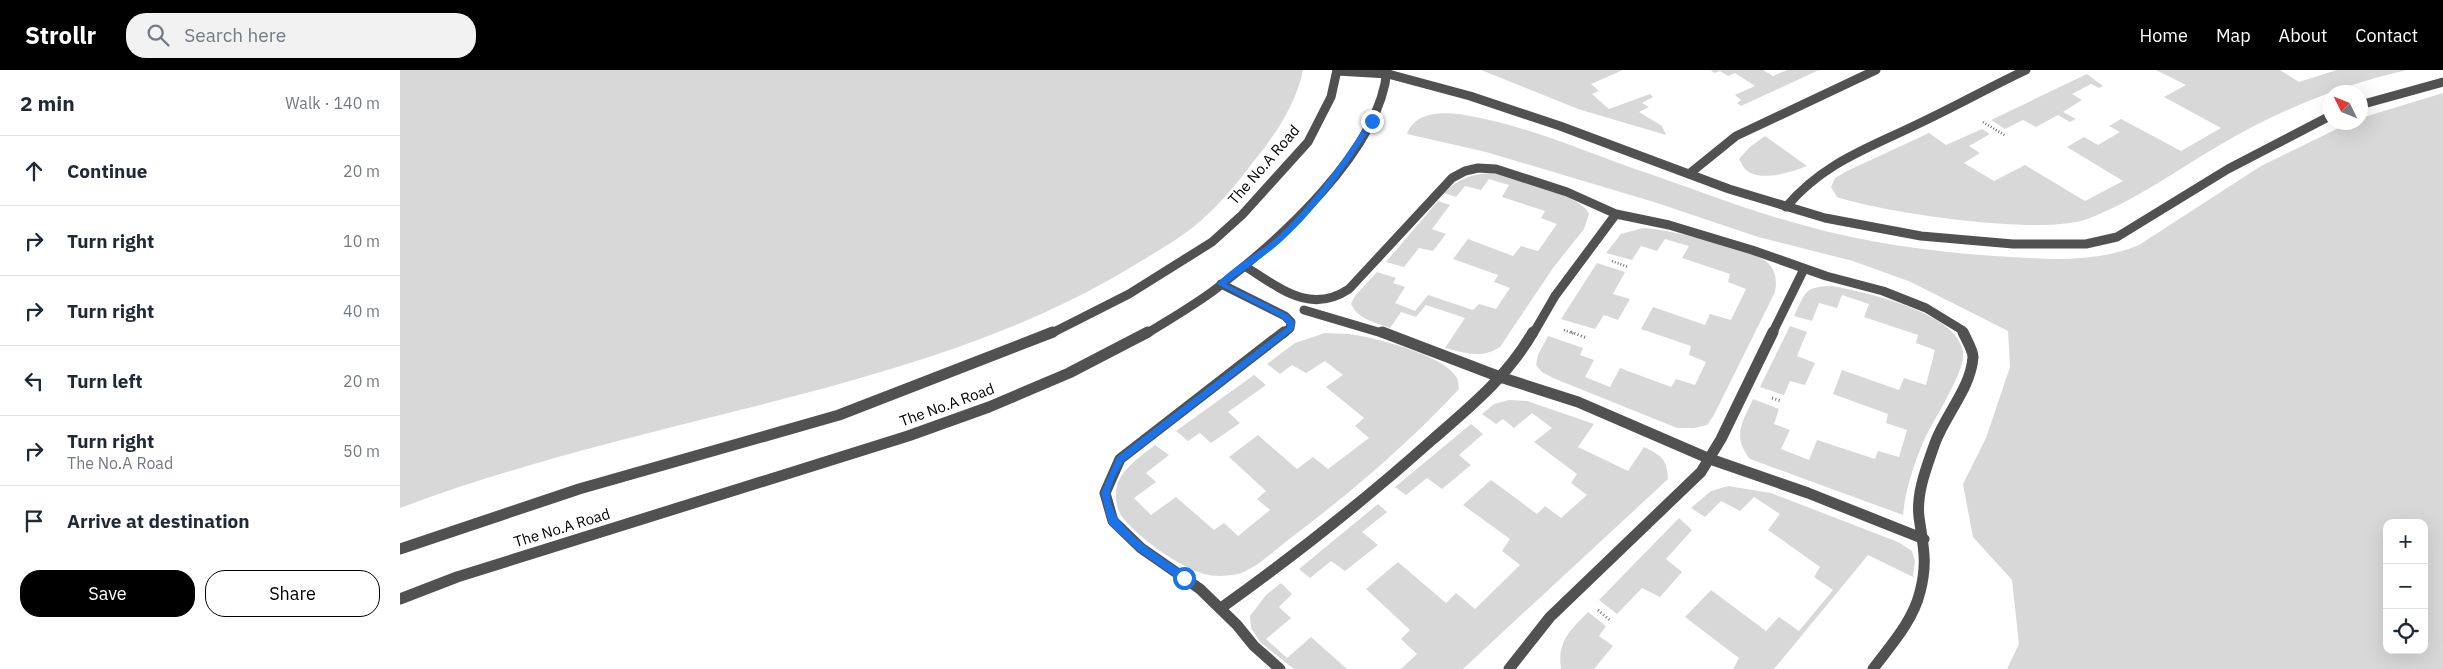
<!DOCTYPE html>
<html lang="en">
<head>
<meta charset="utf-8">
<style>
  body { margin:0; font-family:"IBM Plex Sans",sans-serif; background:#f2f2f3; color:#1f2937 }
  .controls { position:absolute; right:15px; bottom:15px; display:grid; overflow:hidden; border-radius:10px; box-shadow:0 5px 20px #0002 }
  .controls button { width:45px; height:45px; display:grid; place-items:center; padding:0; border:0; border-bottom:1px solid #e0e1e3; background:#fff; color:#1f2937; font:25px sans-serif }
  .compass { position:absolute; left:1923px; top:15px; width:45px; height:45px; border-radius:50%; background:#fff; box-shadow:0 5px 20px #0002; rotate:313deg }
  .stop { position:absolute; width:15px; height:15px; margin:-11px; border:4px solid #1a73e8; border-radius:50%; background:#fff }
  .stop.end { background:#1a73e8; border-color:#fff; box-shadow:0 1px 5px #0008 }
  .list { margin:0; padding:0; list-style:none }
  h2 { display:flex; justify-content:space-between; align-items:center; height:65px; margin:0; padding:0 20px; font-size:21px }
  h2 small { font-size:16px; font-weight:400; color:#747a83 }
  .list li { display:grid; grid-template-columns:32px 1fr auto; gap:15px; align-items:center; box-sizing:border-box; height:70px; padding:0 20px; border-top:1px solid #e0e1e3 }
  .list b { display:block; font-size:19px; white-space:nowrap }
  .list p { margin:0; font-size:16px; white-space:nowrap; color:#747a83 }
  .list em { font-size:16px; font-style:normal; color:#747a83 }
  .actions { display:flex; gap:10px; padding:15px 20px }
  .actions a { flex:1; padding:11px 0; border:1px solid #000; border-radius:20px; text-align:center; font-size:18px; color:#000 }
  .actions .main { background:#000; color:#fff }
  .icon { flex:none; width:28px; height:28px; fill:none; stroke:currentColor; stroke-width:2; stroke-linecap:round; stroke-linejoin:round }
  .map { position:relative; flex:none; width:2043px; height:599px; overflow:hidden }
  header { display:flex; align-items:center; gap:30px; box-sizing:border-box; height:70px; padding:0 25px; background:#000; color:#fff }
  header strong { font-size:24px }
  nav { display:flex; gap:28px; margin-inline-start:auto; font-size:18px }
  .search { width:350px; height:45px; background:#f2f2f3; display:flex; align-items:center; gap:12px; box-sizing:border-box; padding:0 18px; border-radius:20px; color:#747a83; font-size:19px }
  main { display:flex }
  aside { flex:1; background:#fff }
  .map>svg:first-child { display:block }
  .green { fill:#d8d8d8; fill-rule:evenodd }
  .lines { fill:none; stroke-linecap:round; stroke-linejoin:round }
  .path-far1 { stroke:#737373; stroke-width:2.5; stroke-dasharray:1 2; stroke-linecap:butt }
  .path { stroke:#737373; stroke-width:3; stroke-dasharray:1 2.5; stroke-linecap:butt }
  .service-far1 { stroke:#515151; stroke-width:9 }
  .service { stroke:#515151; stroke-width:11 }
  .minor { stroke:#515151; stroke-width:9 }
  .tertiary-far1 { stroke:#515151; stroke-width:9 }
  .tertiary { stroke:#515151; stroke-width:11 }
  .route { fill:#1a73e8 }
  .labels { text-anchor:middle; stroke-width:5; stroke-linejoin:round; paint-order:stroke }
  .street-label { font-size:15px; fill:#000; stroke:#fff }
</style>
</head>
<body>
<header>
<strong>Strollr</strong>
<div class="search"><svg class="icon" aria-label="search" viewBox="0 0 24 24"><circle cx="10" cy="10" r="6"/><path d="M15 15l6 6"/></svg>Search here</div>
<nav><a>Home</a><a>Map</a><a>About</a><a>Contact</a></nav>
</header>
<main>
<aside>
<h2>2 min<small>Walk · 140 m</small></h2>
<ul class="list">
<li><svg class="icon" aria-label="ahead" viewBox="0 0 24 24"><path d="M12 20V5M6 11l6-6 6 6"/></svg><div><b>Continue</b></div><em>20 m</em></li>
<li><svg class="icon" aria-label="right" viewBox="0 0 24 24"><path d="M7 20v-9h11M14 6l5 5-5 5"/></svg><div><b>Turn right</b></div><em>10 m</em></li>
<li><svg class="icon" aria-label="right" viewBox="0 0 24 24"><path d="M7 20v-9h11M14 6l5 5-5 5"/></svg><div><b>Turn right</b></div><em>40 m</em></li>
<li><svg class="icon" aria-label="left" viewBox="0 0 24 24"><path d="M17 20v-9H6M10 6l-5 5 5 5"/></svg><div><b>Turn left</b></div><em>20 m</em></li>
<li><svg class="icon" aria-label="right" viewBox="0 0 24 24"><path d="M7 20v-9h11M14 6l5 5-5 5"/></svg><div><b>Turn right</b><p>The No.A Road</p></div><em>50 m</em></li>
<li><svg class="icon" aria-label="arrive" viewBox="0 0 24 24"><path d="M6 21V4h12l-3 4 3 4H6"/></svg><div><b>Arrive at destination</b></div></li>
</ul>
<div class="actions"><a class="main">Save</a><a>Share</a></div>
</aside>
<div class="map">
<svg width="2043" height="599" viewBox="0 0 2043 599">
  <rect width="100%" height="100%" fill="#fff"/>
  <path class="green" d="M 0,0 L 903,0 C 896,34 876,64 854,91 C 837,113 820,135 798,153 C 777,171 752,184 728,199 C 596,278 444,314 296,351 C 196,376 96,402 0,438 Z
    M 1081,0 L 1223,0 L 1191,14 L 1199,21 L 1192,24 L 1209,39 L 1250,24 L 1253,27 L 1242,33 L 1249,37 L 1239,42 L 1262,56 L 1266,65 L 1178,39 Z
    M 1310,0 L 1363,0 L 1373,6 L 1387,0 L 1419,0 L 1341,36 L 1337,33 L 1341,30 L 1335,25 L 1355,16 L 1335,3 L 1328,6 L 1320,1 L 1315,3 Z
    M 1756,0 L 1880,0 L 1899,12 L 1937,0 L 2007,0 C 1941,15 1877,41 1818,76 C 1776,101 1733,132 1687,149 C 1641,166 1485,143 1437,127 L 1431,117 L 1435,108 L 1447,101 L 1529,63 L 1546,75 L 1582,59 L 1590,64 L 1569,76 L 1580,83 L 1564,93 L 1594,111 L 1625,95 L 1685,131 L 1723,111 L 1667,77 L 1684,67 L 1698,75 L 1720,62 L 1709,56 L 1721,49 L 1781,81 L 1821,58 L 1764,27 L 1786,15 Z
    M 1687,4 L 1703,16 L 1699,18 L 1691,14 L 1672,24 L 1682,30 L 1663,42 L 1676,49 L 1670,52 L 1658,45 L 1636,57 L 1623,50 L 1605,59 L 1591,50 Z
    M 2043,23 L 2043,599 L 1607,599 L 1619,574 L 1612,510 L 1573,467 L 1563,414 L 1586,368 L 1610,297 L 1608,261 L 1511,212 L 1453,191 L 1358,167 L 1254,132 L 1086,82 L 1007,64 C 1015,42 1040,42 1059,44 C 1120,53 1178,79 1235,99 C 1289,117 1343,139 1399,154 C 1462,172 1530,182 1595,186 C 1643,189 1694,194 1739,175 L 1861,96 L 1949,53 L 1960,52 L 1961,48 ZM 1987,453 L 2024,453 L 2024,580 L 1987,580 Z
    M 1365,66 L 1407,96 C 1392,102 1359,113 1345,99 C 1343,97 1341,92 1339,89 L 1350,77 Z
    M 1097,103 C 1117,110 1182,125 1189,144 L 1184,159 L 1153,198 L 1100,277 C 1081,289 1066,283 1045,278 L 1065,248 L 1026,235 L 1016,247 L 1001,242 L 990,258 C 975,252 959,250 951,234 L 955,226 L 977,202 L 996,208 L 993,213 L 1005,217 L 995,233 L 1015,241 L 1028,225 L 1073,240 L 1079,234 L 1096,239 L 1110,218 L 1094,212 L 1098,205 L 1053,189 L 1068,169 L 1113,186 L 1121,176 L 1138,181 L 1157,154 L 1141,148 L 1145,141 L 1102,127 L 1109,115 L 1089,109 L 1081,120 L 1065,116 L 1056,127 L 1044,123 C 1061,107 1074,103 1097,103 Z
    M 1038,131 L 1050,135 L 1032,159 L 1046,164 L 1033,181 L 1019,178 L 1004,197 L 986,192 Z
    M 1243,158 C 1263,158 1356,180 1368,193 C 1376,201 1377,211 1375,222 L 1314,345 L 1307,355 L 1294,358 L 1277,358 L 1153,308 L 1142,302 L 1136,295 L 1138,285 L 1148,266 L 1183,278 L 1180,285 L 1194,290 L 1185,307 L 1210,317 L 1220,298 L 1271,317 L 1276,309 L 1295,315 L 1306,292 L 1289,285 L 1291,276 L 1241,259 L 1253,237 L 1305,255 L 1310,244 L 1331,250 L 1346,219 L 1328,212 L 1330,204 L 1282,188 L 1289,176 L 1265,169 L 1257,181 L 1241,176 L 1232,190 L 1206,183 L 1221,164 Z
    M 1197,193 L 1225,202 L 1213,224 L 1230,229 L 1218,250 L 1204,245 L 1195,259 L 1161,249 Z
    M 1432,216 C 1465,222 1556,242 1563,281 C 1567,301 1530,354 1522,375 C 1513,397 1505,422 1503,445 L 1350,389 C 1332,366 1342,353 1353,329 L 1379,339 L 1374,354 L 1390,360 L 1381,379 L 1409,390 L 1417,370 L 1475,389 L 1478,381 L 1499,387 L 1507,360 L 1486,353 L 1488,344 L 1433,324 L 1442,300 L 1499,320 L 1504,308 L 1526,315 L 1535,280 L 1516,273 L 1518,265 L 1464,247 L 1469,234 L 1442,225 L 1437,238 L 1419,233 L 1412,251 L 1394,246 C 1406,222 1403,217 1432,216 Z
    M 1390,256 L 1407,262 L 1397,286 L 1415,293 L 1405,315 L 1390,311 L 1384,325 L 1360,317 Z
    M 925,263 C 935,264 946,263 956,265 C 979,269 1046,286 1057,308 C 1059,311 1058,316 1059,319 C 1007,375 949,424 888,470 C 875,480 854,500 838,504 C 828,506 814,507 804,504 C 778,496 740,469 723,448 C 717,441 716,432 716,423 C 717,401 739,388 755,375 L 769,385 L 746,403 L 756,412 L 734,428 L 751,445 L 776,427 L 814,460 L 824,453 L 838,466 L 870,440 L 857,429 L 866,421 L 829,387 L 858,365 L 897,399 L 913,387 L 928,399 L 969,368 L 955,356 L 964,348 L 926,317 L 943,305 L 925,291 L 906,303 L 892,295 L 880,304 L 867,294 L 895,273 Z
    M 854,305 L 866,315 L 828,342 L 840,353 L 811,373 L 800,363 L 788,371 L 776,361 Z
    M 1109,330 L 1127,331 L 1194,354 L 1178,377 L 1228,401 L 1244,377 C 1262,386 1267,389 1268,409 L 1063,599 L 1001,599 L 1017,584 L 1001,569 L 1010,560 L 966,519 L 998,492 L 1046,533 L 1056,523 L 1075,539 L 1120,495 L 1102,481 L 1110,469 L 1063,435 L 1091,410 L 1137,444 L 1145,436 L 1161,448 L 1187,425 L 1171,413 L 1177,404 L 1134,372 L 1152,358 L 1132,343 L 1114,358 L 1103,349 L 1096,354 L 1082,344 L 1094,334 Z
    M 1071,354 L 1083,364 L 1059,385 L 1071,395 L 1042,419 L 1027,408 L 1006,425 L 995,417 Z
    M 1328,416 L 1371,423 L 1498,472 L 1512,481 L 1515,491 L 1513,507 L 1468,485 L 1374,599 L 1333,599 L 1339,588 L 1285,547 L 1311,520 L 1366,561 L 1379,547 L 1399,561 L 1433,520 L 1414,507 L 1420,497 L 1368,460 L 1380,444 L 1354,427 L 1340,441 L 1321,431 L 1305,447 L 1291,438 L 1311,421 Z
    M 978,434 L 987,442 L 962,462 L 978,475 L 945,501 L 931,491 L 910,508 L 899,499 Z
    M 1279,448 L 1292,460 L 1266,489 L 1282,502 L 1260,527 L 1242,518 L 1217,544 L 1199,530 Z
    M 881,513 L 892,524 L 879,537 L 891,548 L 866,569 L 887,588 L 911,567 L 947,599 L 894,599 L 860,572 L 851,558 L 850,546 L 866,525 Z
    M 1188,542 L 1206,556 L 1199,566 L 1213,576 L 1194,599 L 1161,599 C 1157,572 1170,560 1188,542 Z"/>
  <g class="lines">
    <path class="path-far1" d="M 1583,52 L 1606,66
      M 1212,191 L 1228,197
      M 1164,260 L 1175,264"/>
    <path class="path" d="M 1171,262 L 1187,268
      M 1372,328 L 1381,331
      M 1198,540 L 1211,551"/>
    <path class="service-far1" d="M 1289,104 L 1336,66 L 1476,0
      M 1386,137 C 1424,92 1469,78 1520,53 C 1556,36 1590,17 1626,0
      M 846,197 C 880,218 910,245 949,219 L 1052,108 L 1065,101 L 1078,98 L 1096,99 L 1167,122 L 1216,144 L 1269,155 L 1352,180 L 1426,206 L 1483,221 L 1526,238 L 1562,260 L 1564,264
      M 821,214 L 885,246 L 891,252 L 890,258 L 883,264
      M 904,240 L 985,264
      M 1133,264 L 1155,226 L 1216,144
      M 1372,264 L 1404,199"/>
    <path class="service" d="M 982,262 L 1100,307 L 1178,332 L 1310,389 L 1408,423 L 1524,469
      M 821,538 C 895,485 965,430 1032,370 C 1070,337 1108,306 1133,262
      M 880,599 L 854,576 L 837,555 L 800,519 L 741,478 L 713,451 L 705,423 L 720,389 L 884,262
      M 1109,599 L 1150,547 L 1301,402 L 1321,369 L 1373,262
      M 1473,599 C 1491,575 1513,551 1520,522 C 1528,492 1523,476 1519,447 C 1516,423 1527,396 1535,373 C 1545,345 1571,318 1573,287 C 1573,280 1566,269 1563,262"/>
    <path class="minor" d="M 937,1 L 988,4 L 1070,26 L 1160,56 L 1329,119 L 1425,148 L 1521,166 L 1613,174 L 1686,174 L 1717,167 L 1828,99 L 1930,46
      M 1960,35 L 2043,12"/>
    <path class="tertiary-far1" d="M 650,264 L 729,224 L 812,172 L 842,145 L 908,72 L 931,27 L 937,0
      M 746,264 C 770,249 795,235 817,218 C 878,171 980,81 987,0"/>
    <path class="tertiary" d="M 0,479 L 179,419 L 439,345 L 653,262
      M 0,529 L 57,507 L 508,366 L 589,337 L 669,303 L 748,262"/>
  </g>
  <path class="route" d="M 969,50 L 975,51 C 948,94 919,138 881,172 C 864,187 844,200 826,214 L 887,244 L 895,252 L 893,260 L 723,392 C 719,400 710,414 710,424 C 710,459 762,487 788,505 L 788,511 L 781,511 L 738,481 L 709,454 L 701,423 L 717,387 L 887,257 L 887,253 L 882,248 L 817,214 C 833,195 859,184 877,167 C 914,133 942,92 969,50 Z"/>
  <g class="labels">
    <g class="street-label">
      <text transform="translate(864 95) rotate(-49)" y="5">The No.A Road</text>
      <text transform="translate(547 335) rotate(-20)" y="5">The No.A Road</text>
      <text transform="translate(162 458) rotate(-17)" y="5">The No.A Road</text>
    </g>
  </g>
</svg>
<div class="controls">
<button>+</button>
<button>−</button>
<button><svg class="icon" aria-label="locate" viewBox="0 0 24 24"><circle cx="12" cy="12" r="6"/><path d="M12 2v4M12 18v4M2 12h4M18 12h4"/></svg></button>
</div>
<svg class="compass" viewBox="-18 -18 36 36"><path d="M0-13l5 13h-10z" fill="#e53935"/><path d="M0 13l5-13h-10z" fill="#747a83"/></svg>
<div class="stop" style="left:784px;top:508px"></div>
<div class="stop end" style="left:972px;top:51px"></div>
</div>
</main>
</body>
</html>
